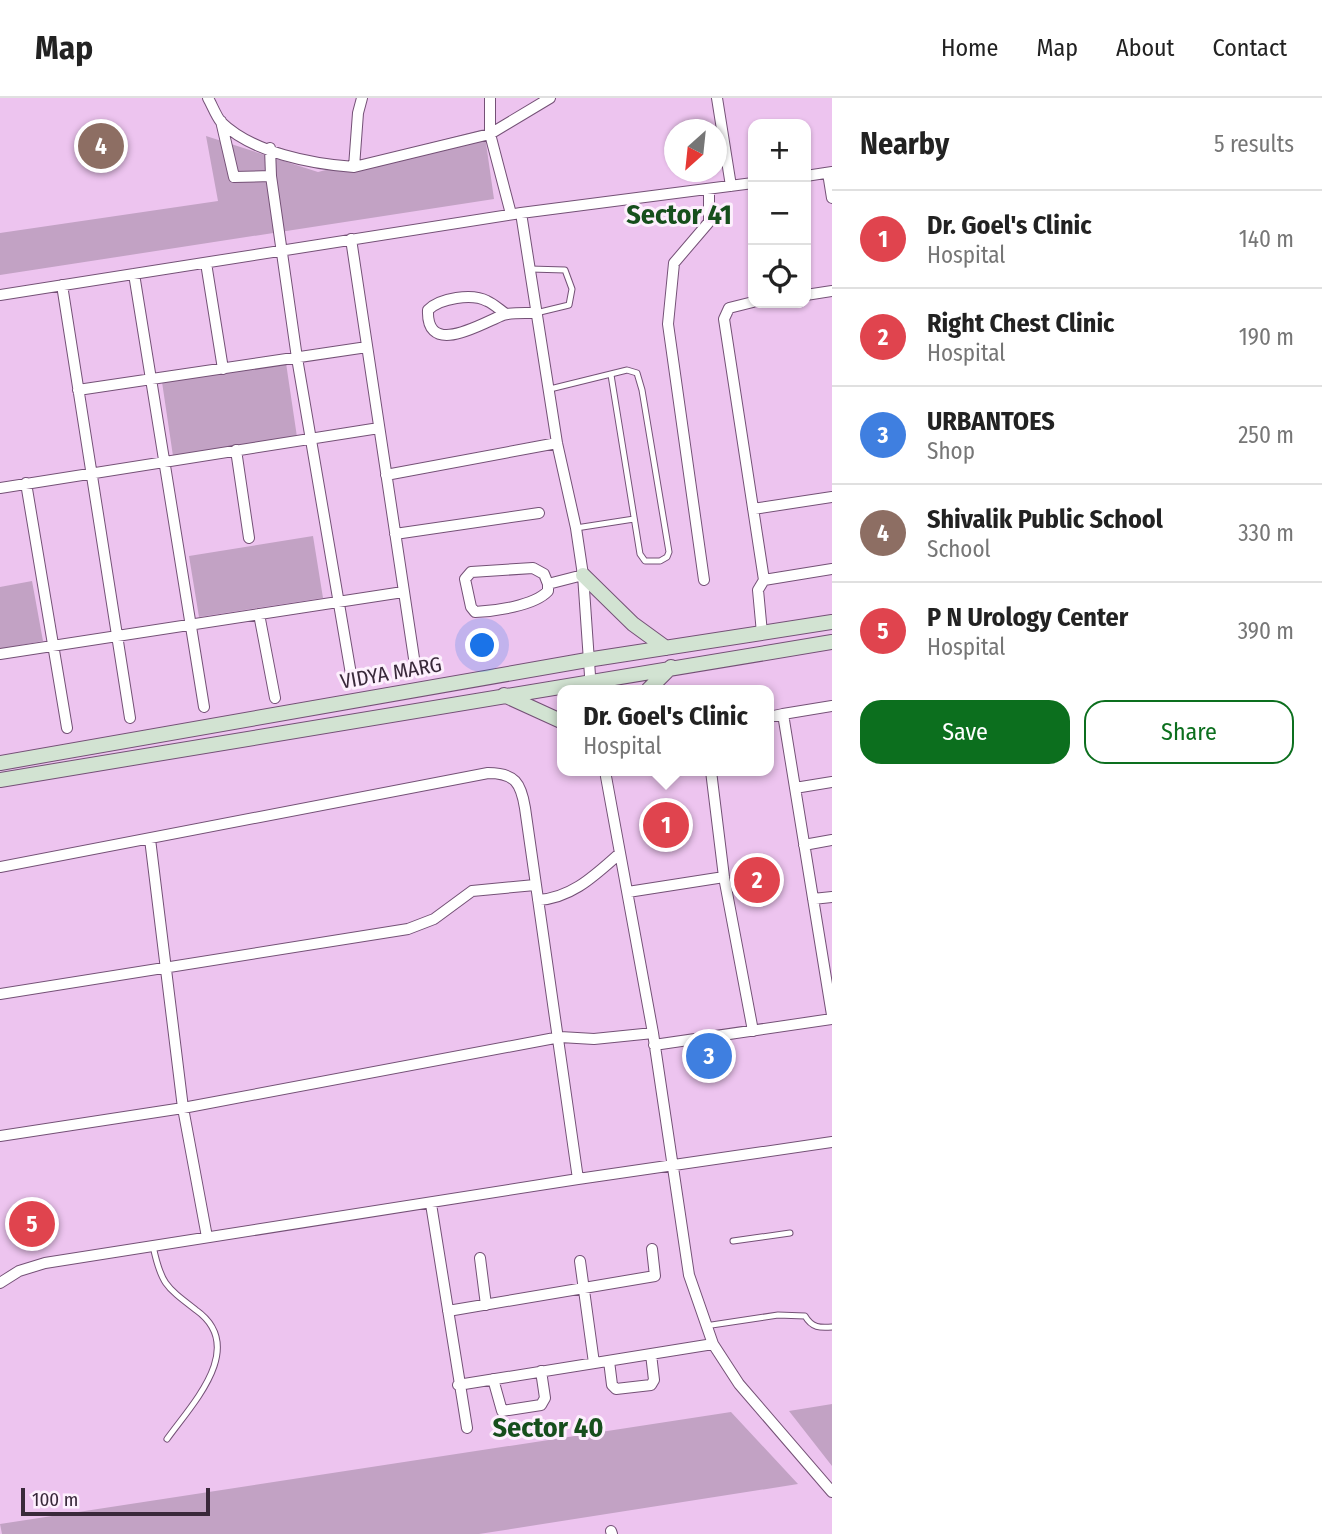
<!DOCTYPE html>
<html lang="en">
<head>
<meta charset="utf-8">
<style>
  body { margin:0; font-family:"Fira Sans Condensed",sans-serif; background:#f2f2f2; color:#222 }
  .controls { position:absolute; right:21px; top:21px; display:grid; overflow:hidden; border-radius:14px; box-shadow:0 2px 5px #0004 }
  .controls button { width:63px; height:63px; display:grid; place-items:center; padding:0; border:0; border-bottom:2px solid #e0e0e0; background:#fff; color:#222; font:35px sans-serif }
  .compass { position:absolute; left:664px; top:21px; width:63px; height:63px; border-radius:50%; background:#fff; box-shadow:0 2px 5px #0004; rotate:207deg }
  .scale { position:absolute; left:21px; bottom:18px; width:189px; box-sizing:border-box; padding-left:7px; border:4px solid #39293a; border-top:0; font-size:19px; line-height:24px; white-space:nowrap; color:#39293a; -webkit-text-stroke:5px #fdf0fd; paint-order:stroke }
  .you { position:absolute; left:483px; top:548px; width:24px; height:24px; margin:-18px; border:5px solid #fff; border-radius:50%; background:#1a73e8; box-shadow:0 0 0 10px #1a73e833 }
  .badge { display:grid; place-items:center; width:46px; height:46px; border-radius:50%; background:#0c6f1e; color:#fff; font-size:23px; font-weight:700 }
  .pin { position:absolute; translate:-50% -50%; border:4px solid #fff; box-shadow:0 2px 7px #0006 }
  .popup { position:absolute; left:557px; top:587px; width:217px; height:91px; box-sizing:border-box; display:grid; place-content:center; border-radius:14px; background:#fff; filter:drop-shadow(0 2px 5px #0005); font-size:23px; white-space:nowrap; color:#767676 }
  .popup b { font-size:26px; color:#222 }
  .popup::after { content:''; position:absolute; left:50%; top:100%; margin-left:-14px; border:14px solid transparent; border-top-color:#fff }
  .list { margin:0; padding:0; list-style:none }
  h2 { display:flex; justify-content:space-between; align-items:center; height:91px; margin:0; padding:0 28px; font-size:30px }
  h2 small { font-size:23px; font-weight:400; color:#767676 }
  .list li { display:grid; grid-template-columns:46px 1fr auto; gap:21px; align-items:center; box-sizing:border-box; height:98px; padding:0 28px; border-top:2px solid #e0e0e0 }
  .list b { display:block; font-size:26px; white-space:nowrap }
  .list p { margin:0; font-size:23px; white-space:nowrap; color:#767676 }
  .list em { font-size:23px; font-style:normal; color:#767676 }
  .actions { display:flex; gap:14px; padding:21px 28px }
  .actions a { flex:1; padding:16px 0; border:2px solid #0c6f1e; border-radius:21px; text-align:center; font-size:24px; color:#0c6f1e }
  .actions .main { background:#0c6f1e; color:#fff }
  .icon { flex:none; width:38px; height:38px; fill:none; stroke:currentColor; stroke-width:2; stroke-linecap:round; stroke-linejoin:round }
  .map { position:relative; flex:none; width:832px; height:1436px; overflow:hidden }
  header { display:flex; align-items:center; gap:42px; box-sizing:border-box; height:98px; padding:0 35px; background:#fff; border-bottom:2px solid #e0e0e0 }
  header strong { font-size:33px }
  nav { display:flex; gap:38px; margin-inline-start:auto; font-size:24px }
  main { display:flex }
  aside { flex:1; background:#fff }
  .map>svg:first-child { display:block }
  .green { fill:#c2a2c4 }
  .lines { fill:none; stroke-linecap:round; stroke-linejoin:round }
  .lane-casing { stroke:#745176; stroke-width:7 }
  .street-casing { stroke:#745176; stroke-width:12 }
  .secondary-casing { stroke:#745176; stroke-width:16 }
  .lane { stroke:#fff; stroke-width:5 }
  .street { stroke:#fff; stroke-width:10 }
  .secondary { stroke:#d2e3d2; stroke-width:14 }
  .labels { text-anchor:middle; stroke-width:6; stroke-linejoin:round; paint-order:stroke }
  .street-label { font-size:21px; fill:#39293a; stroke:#fdf0fd }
  .district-label { font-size:28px; font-weight:bold; fill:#164f1c; stroke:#fdf0fd }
</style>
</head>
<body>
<header>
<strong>Map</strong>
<nav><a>Home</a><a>Map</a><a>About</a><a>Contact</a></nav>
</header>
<main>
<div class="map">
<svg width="832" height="1436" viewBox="0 0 832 1436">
  <rect width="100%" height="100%" fill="#edc4ef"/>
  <path class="green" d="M 484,31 L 494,101 L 0,177 L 0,135 L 218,103 L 206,38 L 318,74 Z
    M 286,265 L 297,339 L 173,358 L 162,284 Z
    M 313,438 L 323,500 L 199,519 L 189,458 Z
    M 32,483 L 43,543 L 0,551 L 0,489 Z
    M 832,1306 L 832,1368 L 789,1313 Z
    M 731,1314 L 798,1386 L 479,1436 L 2,1436 L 0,1426 Z"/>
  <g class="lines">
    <defs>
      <path id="lane" d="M 530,171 L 565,172 L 572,191 L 569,207 L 536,215
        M 550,291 L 627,272 L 637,275 L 642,292 L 669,454 L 667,459 L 660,463 L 645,463 L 640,456 L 611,277
        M 576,430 L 634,421
        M 733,1143 L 790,1135
        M 153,1148 C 161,1186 166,1189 196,1212 C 248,1249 192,1306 167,1341
        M 705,1228 L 778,1217 L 805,1218 C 812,1230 820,1230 832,1229"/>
      <path id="street" d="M 208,0 C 212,7 216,18 221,24 C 253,55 312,66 354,69
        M 362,0 L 358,15 L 354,69 L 490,36 L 550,0
        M 490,0 L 490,36 L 511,116
        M 717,0 L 731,88
        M 221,23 L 234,79 L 271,78 L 297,260 L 352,582
        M 270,50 L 271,78
        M 828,75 L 832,100
        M 806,78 L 832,74
        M 521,115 L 557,345 L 576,430 L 583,477 L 591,592
        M 351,141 L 415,567
        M 206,165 L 223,271
        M 134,176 L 204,609
        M 62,187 L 130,620
        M 0,197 L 521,115 L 753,85
        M 806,197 L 832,193
        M 753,204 L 729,210 L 724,221 L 764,482 L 758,492 L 762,535
        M 506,216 C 500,212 494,206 487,203 C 472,195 440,200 428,212 C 426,261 484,224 503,217 C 513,214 525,215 536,215
        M 78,292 L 367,249
        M 236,352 L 249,440
        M 386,377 L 557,345
        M 26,385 L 67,630
        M 0,390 L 379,330
        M 753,411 L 832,399
        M 395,436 L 539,415
        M 704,482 L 668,226 L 674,165 L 709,124 L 709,91
        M 764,482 L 832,471
        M 548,486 L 544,476 L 533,470 L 471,474 L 465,481 L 471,509 L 475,514 C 495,513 534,508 548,493 L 548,486 L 583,477
        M 259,516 L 275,600
        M 0,556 L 403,494
        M 783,616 L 832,608
        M 769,619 L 783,616 L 832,917
        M 605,673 L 653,935 L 689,1177 L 713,1246 L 739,1286 L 832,1394
        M 711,673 L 724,779 L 753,933
        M 795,690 L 832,684
        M 150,741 L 183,1010 L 207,1139
        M 804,747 L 832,742
        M 0,769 L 488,675 C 515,675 521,685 525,710 L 578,1081
        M 628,794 L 724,779
        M 813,801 L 832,799
        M 538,802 C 572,800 595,777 619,756
        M 0,896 L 408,831 L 434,821 L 472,793 L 535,787
        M 654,947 L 832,921
        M 0,1038 L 183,1010 L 560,939 L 594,941 L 653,935
        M 431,1106 L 467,1330
        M 480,1160 L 486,1207
        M 580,1163 L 594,1265
        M 0,1185 L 19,1173 L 45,1165 L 578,1081 L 832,1044
        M 448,1213 L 655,1178 L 652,1151
        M 609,1263 L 612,1287 L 616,1291 L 651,1287 L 654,1282 L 651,1256
        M 493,1281 L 502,1313 L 541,1307 L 545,1300 L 541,1273
        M 458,1287 L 713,1246
        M 611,1433 L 612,1436"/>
      <path id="secondary" d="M 583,477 L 633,526 L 666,550
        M 648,592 L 671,569
        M 504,597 L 563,624
        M 0,665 L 587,562 L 832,524
        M 0,682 L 832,544"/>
    </defs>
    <use href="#lane" class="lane-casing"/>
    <use href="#street" class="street-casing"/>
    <use href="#secondary" class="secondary-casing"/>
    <use href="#lane" class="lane"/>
    <use href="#street" class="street"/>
    <use href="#secondary" class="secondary"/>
  </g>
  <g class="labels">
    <g class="street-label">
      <text transform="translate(391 575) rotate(-10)" y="7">VIDYA MARG</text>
    </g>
    <g class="district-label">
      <text x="679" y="126">Sector 41</text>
      <text x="548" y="1339">Sector 40</text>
    </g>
  </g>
</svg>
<div class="controls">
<button>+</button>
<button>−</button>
<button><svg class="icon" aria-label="locate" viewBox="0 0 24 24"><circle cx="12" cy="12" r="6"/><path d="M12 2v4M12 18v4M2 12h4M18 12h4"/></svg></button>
</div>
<svg class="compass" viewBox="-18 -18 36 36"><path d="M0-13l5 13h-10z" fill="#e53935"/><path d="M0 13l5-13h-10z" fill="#767676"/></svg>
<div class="scale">100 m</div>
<div class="you"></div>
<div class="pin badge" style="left:666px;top:727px;background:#e0444e">1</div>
<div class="popup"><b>Dr. Goel's Clinic</b>Hospital</div>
<div class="pin badge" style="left:757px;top:782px;background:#e0444e">2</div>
<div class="pin badge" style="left:709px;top:958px;background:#3f7fe0">3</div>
<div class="pin badge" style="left:101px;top:48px;background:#8d6e63">4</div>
<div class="pin badge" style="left:32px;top:1126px;background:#e0444e">5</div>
</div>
<aside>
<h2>Nearby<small>5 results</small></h2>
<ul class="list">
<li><span class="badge" style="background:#e0444e">1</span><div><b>Dr. Goel's Clinic</b><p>Hospital</p></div><em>140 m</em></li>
<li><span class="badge" style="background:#e0444e">2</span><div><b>Right Chest Clinic</b><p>Hospital</p></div><em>190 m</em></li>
<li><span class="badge" style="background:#3f7fe0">3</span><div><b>URBANTOES</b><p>Shop</p></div><em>250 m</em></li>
<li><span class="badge" style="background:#8d6e63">4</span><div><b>Shivalik Public School</b><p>School</p></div><em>330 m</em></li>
<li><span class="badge" style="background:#e0444e">5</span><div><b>P N Urology Center</b><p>Hospital</p></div><em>390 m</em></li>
</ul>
<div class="actions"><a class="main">Save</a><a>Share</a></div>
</aside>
</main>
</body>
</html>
